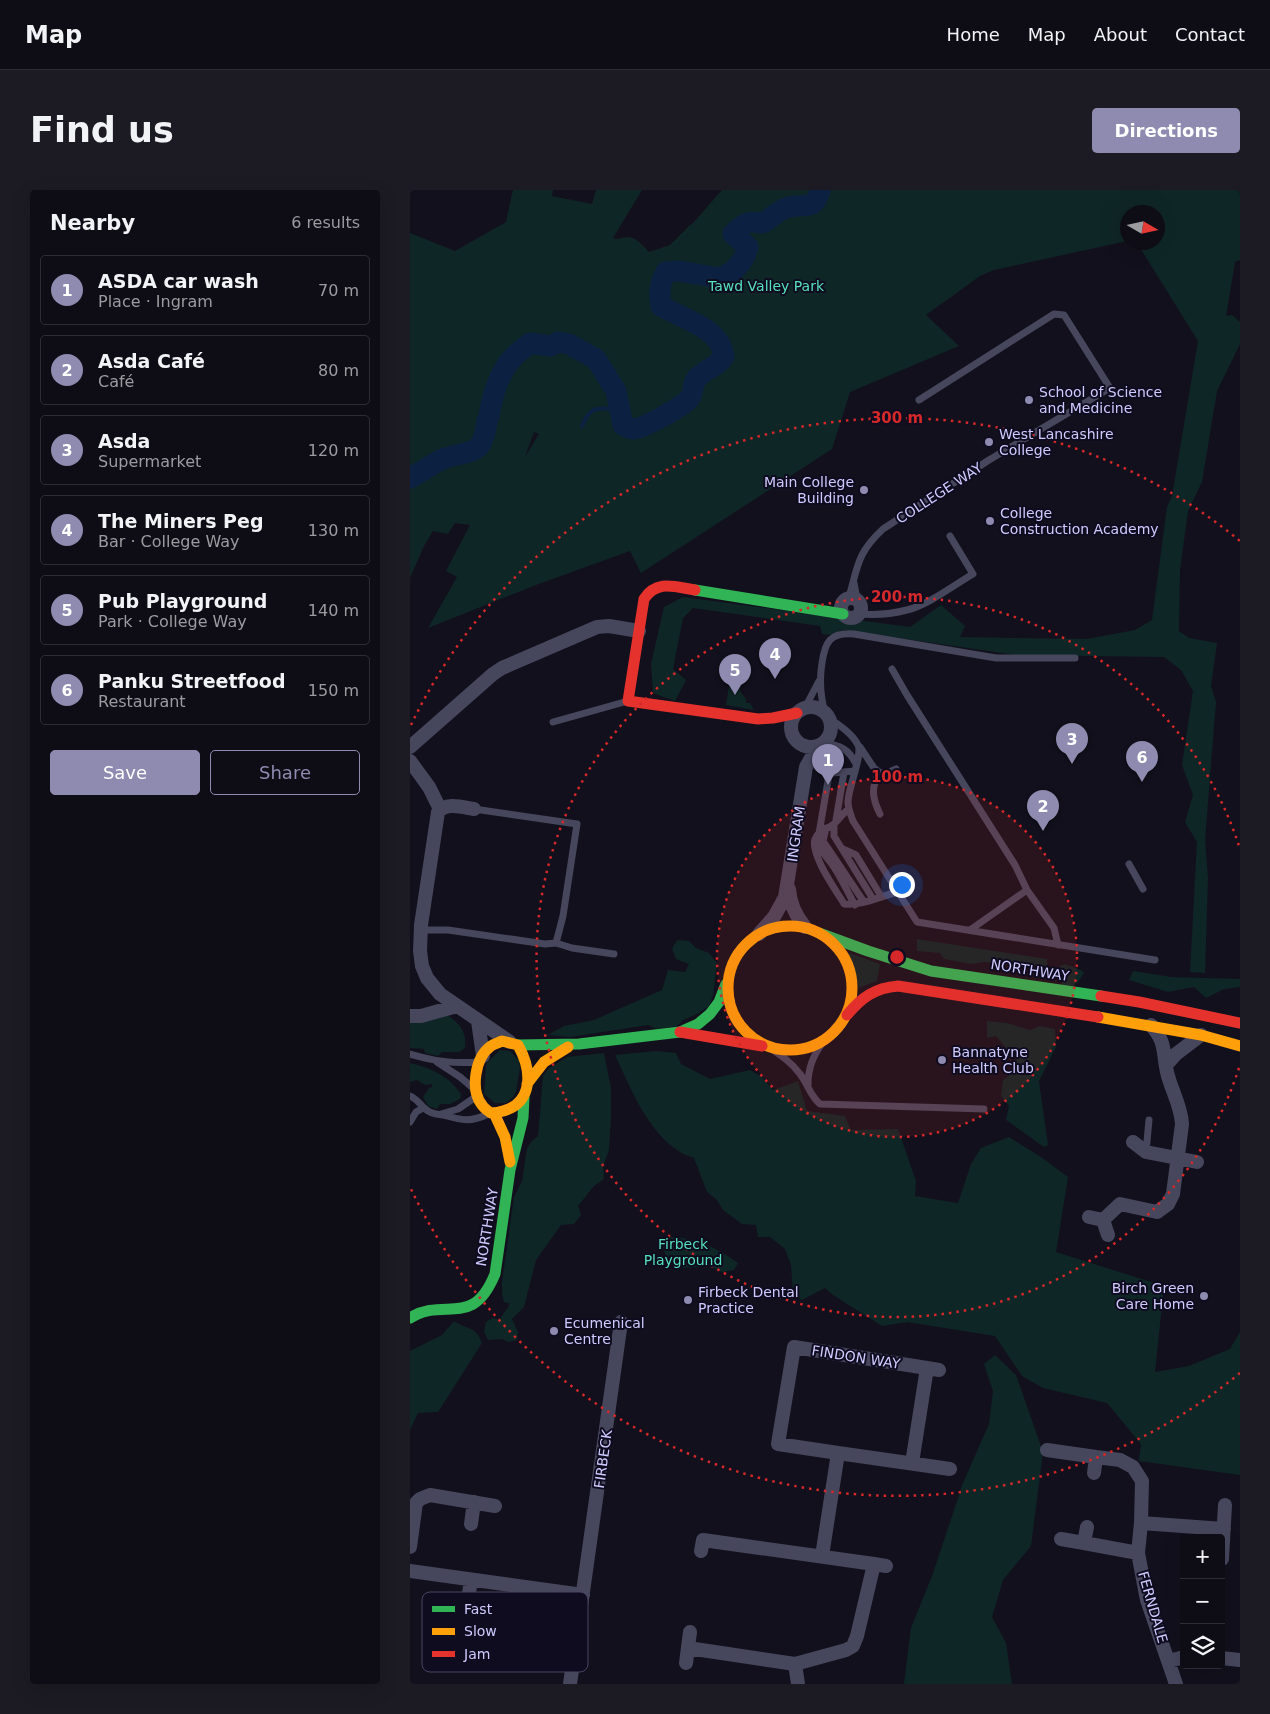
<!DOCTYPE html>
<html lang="en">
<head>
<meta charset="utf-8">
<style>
  body { margin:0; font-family:"DejaVu Sans",sans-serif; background:#1c1a22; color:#f1f3f6 }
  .controls { position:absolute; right:15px; bottom:15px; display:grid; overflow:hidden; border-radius:5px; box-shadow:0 5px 20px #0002 }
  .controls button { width:45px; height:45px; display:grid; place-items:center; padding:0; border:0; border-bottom:1px solid #2e2c34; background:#0e0c15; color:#f1f3f6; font:25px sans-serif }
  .compass { position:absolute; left:710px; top:15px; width:45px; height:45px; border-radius:50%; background:#0e0c15; box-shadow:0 5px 20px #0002; rotate:99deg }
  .you { position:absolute; left:491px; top:694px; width:18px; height:18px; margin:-12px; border:4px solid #fff; border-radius:50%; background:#1a73e8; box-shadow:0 0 0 8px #1a73e833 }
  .badge { display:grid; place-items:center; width:32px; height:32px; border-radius:50%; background:#8e8ab0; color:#fff; font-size:16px; font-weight:700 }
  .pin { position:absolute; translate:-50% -41px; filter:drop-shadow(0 1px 2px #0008) }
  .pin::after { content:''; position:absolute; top:26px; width:18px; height:15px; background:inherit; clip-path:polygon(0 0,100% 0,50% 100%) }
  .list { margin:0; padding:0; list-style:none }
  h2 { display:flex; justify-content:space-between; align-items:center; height:65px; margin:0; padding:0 20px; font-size:21px }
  h2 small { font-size:16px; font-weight:400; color:#9b9ba0 }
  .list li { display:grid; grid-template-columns:32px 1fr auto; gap:15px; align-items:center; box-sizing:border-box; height:70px; margin:0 10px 10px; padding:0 10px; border:1px solid #2e2c34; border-radius:5px }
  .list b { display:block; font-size:19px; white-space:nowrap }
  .list p { margin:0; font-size:16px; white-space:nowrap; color:#9b9ba0 }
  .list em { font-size:16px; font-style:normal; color:#9b9ba0 }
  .actions { display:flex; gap:10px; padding:15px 20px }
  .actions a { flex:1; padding:11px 0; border:1px solid #8e8ab0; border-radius:5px; text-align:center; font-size:18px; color:#8e8ab0 }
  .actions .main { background:#8e8ab0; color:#fff }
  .icon { flex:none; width:28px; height:28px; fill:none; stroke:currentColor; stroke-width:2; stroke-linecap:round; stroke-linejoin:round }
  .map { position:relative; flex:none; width:830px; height:1494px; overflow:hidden; border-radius:5px }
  header { display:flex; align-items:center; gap:30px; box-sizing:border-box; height:70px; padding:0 25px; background:#0e0c15; border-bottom:1px solid #2e2c34 }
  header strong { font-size:24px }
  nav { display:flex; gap:28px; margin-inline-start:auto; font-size:18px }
  .intro { display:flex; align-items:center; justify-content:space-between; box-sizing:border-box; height:120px; padding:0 30px }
  h1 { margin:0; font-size:35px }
  .button { padding:12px 22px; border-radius:5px; background:#8e8ab0; color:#fff; font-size:18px; font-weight:700 }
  main { display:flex; gap:30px; padding:0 30px }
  aside { flex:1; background:#0e0c15; border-radius:5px; box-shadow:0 5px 20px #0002 }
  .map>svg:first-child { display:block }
  .green { fill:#0f2627; fill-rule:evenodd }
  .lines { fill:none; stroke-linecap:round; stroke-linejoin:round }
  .stream { stroke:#0c2141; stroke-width:4 }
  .river { stroke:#0c2141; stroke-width:21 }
  .lane { stroke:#46465d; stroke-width:7 }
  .street { stroke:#46465d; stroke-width:14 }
  .fast { stroke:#30b455; stroke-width:11 }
  .slow { stroke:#ff9f0a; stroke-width:11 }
  .jam { stroke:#e5322d; stroke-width:11 }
  .ring { fill:none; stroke:#d62828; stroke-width:2.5; stroke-dasharray:2.5 5 }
  .poi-dot { fill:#8e8ab0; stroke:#0f0c20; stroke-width:2 }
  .labels { text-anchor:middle; stroke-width:4; stroke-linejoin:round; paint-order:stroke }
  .park-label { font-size:14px; fill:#56e0bb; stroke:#0f0c20 }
  .poi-label { font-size:14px; fill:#d0cbff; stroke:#0f0c20; text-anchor:start }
  .street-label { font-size:14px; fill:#d0cbff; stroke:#0f0c20 }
  .key { fill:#0f0c20; stroke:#494563; stroke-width:1 }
  .key-label { font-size:14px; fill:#d0cbff }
  .centre { fill:#d62828; stroke:#0f0c20; stroke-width:2.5 }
  .ring-label { font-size:15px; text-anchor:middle; font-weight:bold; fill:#d62828; stroke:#0f0c20; stroke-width:4; stroke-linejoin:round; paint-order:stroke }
</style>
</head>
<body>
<header>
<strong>Map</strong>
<nav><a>Home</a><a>Map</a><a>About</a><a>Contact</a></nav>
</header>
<div class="intro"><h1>Find us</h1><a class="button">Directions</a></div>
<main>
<aside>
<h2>Nearby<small>6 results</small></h2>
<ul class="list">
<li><span class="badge">1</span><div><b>ASDA car wash</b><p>Place · Ingram</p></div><em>70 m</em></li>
<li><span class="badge">2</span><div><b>Asda Café</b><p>Café</p></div><em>80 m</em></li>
<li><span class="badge">3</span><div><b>Asda</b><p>Supermarket</p></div><em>120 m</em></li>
<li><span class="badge">4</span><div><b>The Miners Peg</b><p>Bar · College Way</p></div><em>130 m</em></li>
<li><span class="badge">5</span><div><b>Pub Playground</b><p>Park · College Way</p></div><em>140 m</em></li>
<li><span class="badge">6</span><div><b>Panku Streetfood</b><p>Restaurant</p></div><em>150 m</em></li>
</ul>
<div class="actions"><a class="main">Save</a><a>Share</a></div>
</aside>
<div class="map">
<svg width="830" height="1494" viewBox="0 0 830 1494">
  <rect width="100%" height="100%" fill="#12101c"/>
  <path class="green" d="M 103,0 L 143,0 L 142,6 L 182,14 L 186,0 L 232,0 L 203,48 C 209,50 213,47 219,47 C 227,48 233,56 239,62 L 260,55 L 280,35 L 283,33 L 312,0 L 830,0 L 830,70 L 825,72 L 816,126 L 822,125 L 830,132 L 830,154 L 807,201 L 792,292 L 778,321 L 770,380 L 769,441 L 779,448 L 807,453 L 801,496 L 806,512 L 795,650 L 798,688 L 795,783 L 780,782 L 787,652 L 775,632 L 783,605 L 772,575 L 783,501 L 771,480 L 754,467 L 606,465 L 433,440 L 419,445 L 412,444 L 410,436 L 283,418 L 273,428 L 263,479 L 276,490 L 265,511 L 243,503 L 241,474 L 254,417 L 273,407 L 500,437 L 531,415 L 555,436 L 550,447 L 677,449 L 725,440 L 742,430 L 757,317 L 762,306 L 788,151 L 727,53 L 748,52 L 748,22 L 718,22 L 717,51 L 584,80 L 570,86 L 516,125 L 549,156 L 440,202 L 422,259 L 231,383 L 220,361 L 126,395 L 18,438 L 47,387 L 36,381 L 60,335 L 45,333 L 38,344 L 23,341 L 14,356 L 0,388 L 0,43 L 45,61 L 96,32 ZM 124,242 L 129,244 L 115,267 Z
    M 321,483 L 324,484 L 331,494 L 330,501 L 336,509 L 336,513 L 340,513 L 344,520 L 316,515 Z
    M 507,749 L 637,769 L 637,776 L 575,772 L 561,774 L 534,769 L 530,763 L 507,761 Z
    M 267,750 L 279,751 L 286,758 L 299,763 L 307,773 L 303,805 L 299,816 L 287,824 L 273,830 L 267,836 L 247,839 L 238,835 L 160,847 L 138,845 L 154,836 L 184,830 L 252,800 L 258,780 L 275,782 L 279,774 L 266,769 L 262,759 Z
    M 437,762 L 470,774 L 467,791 L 448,798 L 444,778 Z
    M 655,774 L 671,780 L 674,783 L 668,792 L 662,797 L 652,796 L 650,776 Z
    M 723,781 L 761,787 L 830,789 L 830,797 L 814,799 L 796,808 L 784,797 L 758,802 L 719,790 Z
    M 36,824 C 49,833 57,841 55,858 L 49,862 L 32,862 L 28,866 L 15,863 L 14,859 L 0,858 L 0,832 Z
    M 577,831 L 597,833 L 620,840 L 630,836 L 645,839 L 646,857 L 629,891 L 638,955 L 634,957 L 596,930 L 599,916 L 591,906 L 593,890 L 602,883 L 606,870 L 586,846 L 577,848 Z
    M 90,860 L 100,861 L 109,871 L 110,878 L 106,901 L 104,906 L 96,913 L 85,913 L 74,904 L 76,874 Z
    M 246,861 L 266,863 L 271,874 L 300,889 L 340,880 L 352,887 L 363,900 L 388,891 L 397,921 L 435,926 L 441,940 L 488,939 L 506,991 L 505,1006 L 548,1013 L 561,974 L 571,958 L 599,947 L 631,967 L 658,987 L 646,1062 L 754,1096 L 745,1182 L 779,1176 L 820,1159 L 830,1142 L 830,1285 L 729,1271 L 731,1254 L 697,1213 L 633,1198 L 612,1186 L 585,1146 L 497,1132 L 472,1136 L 423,1105 L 415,1098 L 392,1110 L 383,1103 L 381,1075 L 375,1059 L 360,1047 L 348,1047 L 346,1035 L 332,1034 L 313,1020 L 307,1010 L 297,1002 L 284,968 C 280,966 274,965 270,962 C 237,941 221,899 205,865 Z
    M 194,863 L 201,898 L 201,927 L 199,960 L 193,977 L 194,989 L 184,996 L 168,1016 L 171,1025 L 164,1034 L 151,1035 L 126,1070 L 114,1117 L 102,1129 L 108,1142 L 107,1150 L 98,1152 L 93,1149 L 78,1150 L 74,1142 L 76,1132 L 83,1128 L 89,1130 L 99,1116 L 99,1113 L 94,1112 L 92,1104 L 92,1092 L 104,1007 L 112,991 L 117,958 L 122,951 L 128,946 L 133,886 L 138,879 L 157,867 Z
    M 0,873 C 21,878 39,886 51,904 L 50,909 L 40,914 L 30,914 L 27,919 L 18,916 L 13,907 L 19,898 L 22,897 L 22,894 L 15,895 L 7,890 L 0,892 Z
    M 262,1047 C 288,1048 307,1058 328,1073 L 324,1080 L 312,1082 L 299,1076 L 273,1078 L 258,1074 L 251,1049 Z
    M 44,1131 C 56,1140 66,1135 72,1153 L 28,1222 L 8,1223 L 0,1240 L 0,1161 L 32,1145 Z
    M 585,1165 L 606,1185 L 633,1262 L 621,1356 L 593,1390 L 582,1427 L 596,1453 L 602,1494 L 494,1494 L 501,1438 L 522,1386 L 553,1293 L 579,1234 L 583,1201 L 574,1174 Z"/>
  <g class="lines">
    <path class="stream" d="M 172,236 C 181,214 189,218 210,220"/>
    <path class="river" d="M 79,226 C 82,207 87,188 99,172 C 104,165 113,159 120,153 L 141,156 L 148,152 L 159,154 L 186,169 L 206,201 L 213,235 C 217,237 220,239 224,239 C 234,238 272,217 279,209 C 284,204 282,194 287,188 C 295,179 308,177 314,166 C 313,161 311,155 308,151 C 297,135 268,126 251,116 C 249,104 249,94 256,82 L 269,81 L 309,88 C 324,83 334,72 338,57 L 323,44 C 335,32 337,31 353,33 C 360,29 369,20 376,18 C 394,12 404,23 410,0
      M 0,288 C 12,282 23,273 35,268 C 64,259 72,267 77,231"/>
    <path class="lane" d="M 444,393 L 447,409
      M 439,407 C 448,376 447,363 473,339 L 579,270 L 700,198 L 654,125 L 644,124 L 509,210
      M 450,424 C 465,425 482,424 497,420 C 518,415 544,395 563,384 L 540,346
      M 482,479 L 497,505 L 605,675 L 617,700 L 644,738 L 648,755
      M 392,519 L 398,512 L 409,491
      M 415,523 C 410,505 409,491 412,473 C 415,452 420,442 444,444 L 586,468 L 665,468
      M 419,528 C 429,535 442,543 448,555 C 453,565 438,598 438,612 C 438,619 441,625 443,631 L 507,732 L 745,770
      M 143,532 L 218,511
      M 414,553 C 429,555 439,559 446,574
      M 450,557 L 464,578 L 469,582 L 475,584 L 486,579
      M 445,581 L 422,583 L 419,585 L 408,649 C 409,660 415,665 421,673 C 430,685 437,701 445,715
      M 469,582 C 461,598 462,608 470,624
      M 439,619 C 433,623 430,628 425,633 C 419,639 408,640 405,649 C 400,664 425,699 433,712 L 434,714 C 453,716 470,706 488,702
      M 426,630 L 434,582
      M 424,634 L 424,646 L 463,709
      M 416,638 L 413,651 L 454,712
      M 433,659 L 446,665 L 471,706
      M 719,674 L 733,699
      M 11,740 L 38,740 L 135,754 L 146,753 L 153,726 L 167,634 L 64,619
      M 560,740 L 617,700
      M 146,753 L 162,758 L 204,764
      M 360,858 C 372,866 382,873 390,884 C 398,894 400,906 410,914 L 574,919
      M 0,864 C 24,871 43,874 69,872
      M 27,872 L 50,887 L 63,898
      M 398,895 C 398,878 403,866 413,852
      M 0,906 C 7,908 11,917 18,921 C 22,924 27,924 33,925 C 51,930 60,933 78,924
      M 31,924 L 48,919 L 67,906
      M 0,932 L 6,922 L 13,918
      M 736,962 L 739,930"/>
    <path class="street" d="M431 418a10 10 0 1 1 20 0a10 10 0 1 1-20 0Z
      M381 537a20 20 0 1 1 40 0a20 20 0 1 1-40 0Z
      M 0,557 L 83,484 L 92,478 L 187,437 L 199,436 L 229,441
      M 0,571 L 19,597 L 30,619
      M 64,619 C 52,617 36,612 28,622 L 11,735 L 10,761 L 12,776 L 17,788 L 30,804 L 100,852
      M 379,699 C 380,714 385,725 395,737
      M 349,744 L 364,727 L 375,707 L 396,577 L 408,556
      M 0,826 L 11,826 L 47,816
      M 68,831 L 73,866
      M 756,875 L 766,864 L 791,845
      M 723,952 L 736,962 L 787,972
      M 679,1027 L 693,1030 L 698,1045
      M 693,1030 L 710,1014 L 747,1022 L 758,1014 L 763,1004 L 772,934 C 771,915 761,900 757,882 C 752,860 757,854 741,835
      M 637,1260 L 686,1267 L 684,1283
      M 428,1263 L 368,1254 L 384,1157 L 517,1178
      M 686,1267 L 710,1270 L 723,1277 L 732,1291 L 731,1333 L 728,1363 L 737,1410 L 766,1494
      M 502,1273 L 517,1178 L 529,1180
      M 731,1333 L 814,1339
      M 61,1334 L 64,1312
      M 651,1349 L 674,1353 L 677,1337
      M 674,1353 L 728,1363
      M 0,1357 L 6,1313 L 10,1309 L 20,1305 L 85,1316
      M 291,1361 L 293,1350 L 464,1374
      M 412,1366 L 428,1263 L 540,1279
      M 812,1369 L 815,1315
      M 0,1381 L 173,1405
      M 57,1416 L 61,1390
      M 278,1458 L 385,1474
      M 811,1468 L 830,1470
      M 759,1471 L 774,1467
      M 276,1473 L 280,1442
      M 160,1494 L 211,1132
      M 388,1494 L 385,1474 L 436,1460 L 443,1456 L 447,1446 L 464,1374 L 476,1376"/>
    <path class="fast" d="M 285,400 L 433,424
      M 409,743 L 458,761 L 521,781 L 691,806
      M 108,855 L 169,854 L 270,842 L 288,834 L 300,824 L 309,812 L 316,794
      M 0,1128 C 35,1106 62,1140 85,1084 L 100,980 L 113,928 L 114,907"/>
    <path class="slow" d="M318 798a62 62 0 1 1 124 0a62 62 0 1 1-124 0Z
      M 688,827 L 791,845 L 830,856
      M 92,851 L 108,855 C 125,886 122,920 81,923 C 78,921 74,918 72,915 C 60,900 65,867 81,856 C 84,854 88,853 92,851 Z
      M 117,894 L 134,872 L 158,857
      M 84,923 L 95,947 L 100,972"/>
    <path class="jam" d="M 285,400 C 265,397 247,389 234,409 L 218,511 L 348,529 L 363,528 L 387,523
      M 691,806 L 729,812 L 830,833
      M 437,825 C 452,807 465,798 488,796 L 688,827
      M 270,842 L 352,856"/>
  </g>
  <circle cx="487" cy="767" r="180" fill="#d62828" fill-opacity=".12"/>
  <g class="ring">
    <circle cx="487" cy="767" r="180"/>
    <path d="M829 878A360 360 0 1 1 829 656"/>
    <path d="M830 1183A539 539 0 0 1 1 999M1 535A539 539 0 0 1 830 351"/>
  </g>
  <g class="poi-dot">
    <circle cx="619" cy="210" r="5"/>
    <circle cx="579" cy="252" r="5"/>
    <circle cx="454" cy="300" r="5"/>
    <circle cx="580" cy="331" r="5"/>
    <circle cx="532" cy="870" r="5"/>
    <circle cx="794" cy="1106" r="5"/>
    <circle cx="278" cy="1110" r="5"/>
    <circle cx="144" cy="1141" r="5"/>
  </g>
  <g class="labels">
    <g class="park-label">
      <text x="356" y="101">Tawd Valley Park</text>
      <text x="273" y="1059">Firbeck<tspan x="273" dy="16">Playground</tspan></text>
    </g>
    <g class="poi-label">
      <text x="629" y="207">School of Science<tspan x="629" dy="16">and Medicine</tspan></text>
      <text x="589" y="249">West Lancashire<tspan x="589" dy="16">College</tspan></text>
      <text x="444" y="297" text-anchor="end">Main College<tspan x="444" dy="16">Building</tspan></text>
      <text x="590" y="328">College<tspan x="590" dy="16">Construction Academy</tspan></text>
      <text x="542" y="867">Bannatyne<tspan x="542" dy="16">Health Club</tspan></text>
      <text x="784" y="1103" text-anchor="end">Birch Green<tspan x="784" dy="16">Care Home</tspan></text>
      <text x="288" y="1107">Firbeck Dental<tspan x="288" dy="16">Practice</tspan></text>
      <text x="154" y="1138">Ecumenical<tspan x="154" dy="16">Centre</tspan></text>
    </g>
    <g class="street-label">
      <text transform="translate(529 303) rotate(-33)" y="5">COLLEGE WAY</text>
      <text transform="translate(386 644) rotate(-82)" y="5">INGRAM</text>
      <text transform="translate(620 780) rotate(9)" y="5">NORTHWAY</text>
      <text transform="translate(77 1037) rotate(-81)" y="5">NORTHWAY</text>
      <text transform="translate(446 1167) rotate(9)" y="5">FINDON WAY</text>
      <text transform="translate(193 1269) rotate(-82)" y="5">FIRBECK</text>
      <text transform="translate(743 1417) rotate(74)" y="5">FERNDALE</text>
    </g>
  </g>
  <rect x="12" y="1402" width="166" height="80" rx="8" class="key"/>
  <rect x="22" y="1416" width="23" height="6" fill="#30b455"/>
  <rect x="22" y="1438" width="23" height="7" fill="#ff9f0a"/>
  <rect x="22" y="1461" width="23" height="6" fill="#e5322d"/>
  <g class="key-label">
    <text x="54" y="1424">Fast</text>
    <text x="54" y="1446">Slow</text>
    <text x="54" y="1469">Jam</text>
  </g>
  <circle cx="487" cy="767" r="8" class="centre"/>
  <g class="ring-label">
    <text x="487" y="233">300 m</text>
    <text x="487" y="412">200 m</text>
    <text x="487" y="592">100 m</text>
  </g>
</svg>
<div class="controls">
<button>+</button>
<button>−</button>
<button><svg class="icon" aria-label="layers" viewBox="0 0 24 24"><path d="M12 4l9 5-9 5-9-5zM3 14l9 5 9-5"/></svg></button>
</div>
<svg class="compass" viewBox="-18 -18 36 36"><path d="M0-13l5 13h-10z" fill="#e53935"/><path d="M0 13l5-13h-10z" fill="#9b9ba0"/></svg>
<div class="you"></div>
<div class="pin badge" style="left:418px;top:595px">1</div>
<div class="pin badge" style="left:633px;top:641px">2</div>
<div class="pin badge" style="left:662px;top:574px">3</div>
<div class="pin badge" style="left:365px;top:489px">4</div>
<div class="pin badge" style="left:325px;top:505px">5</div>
<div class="pin badge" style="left:732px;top:592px">6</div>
</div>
</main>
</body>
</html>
